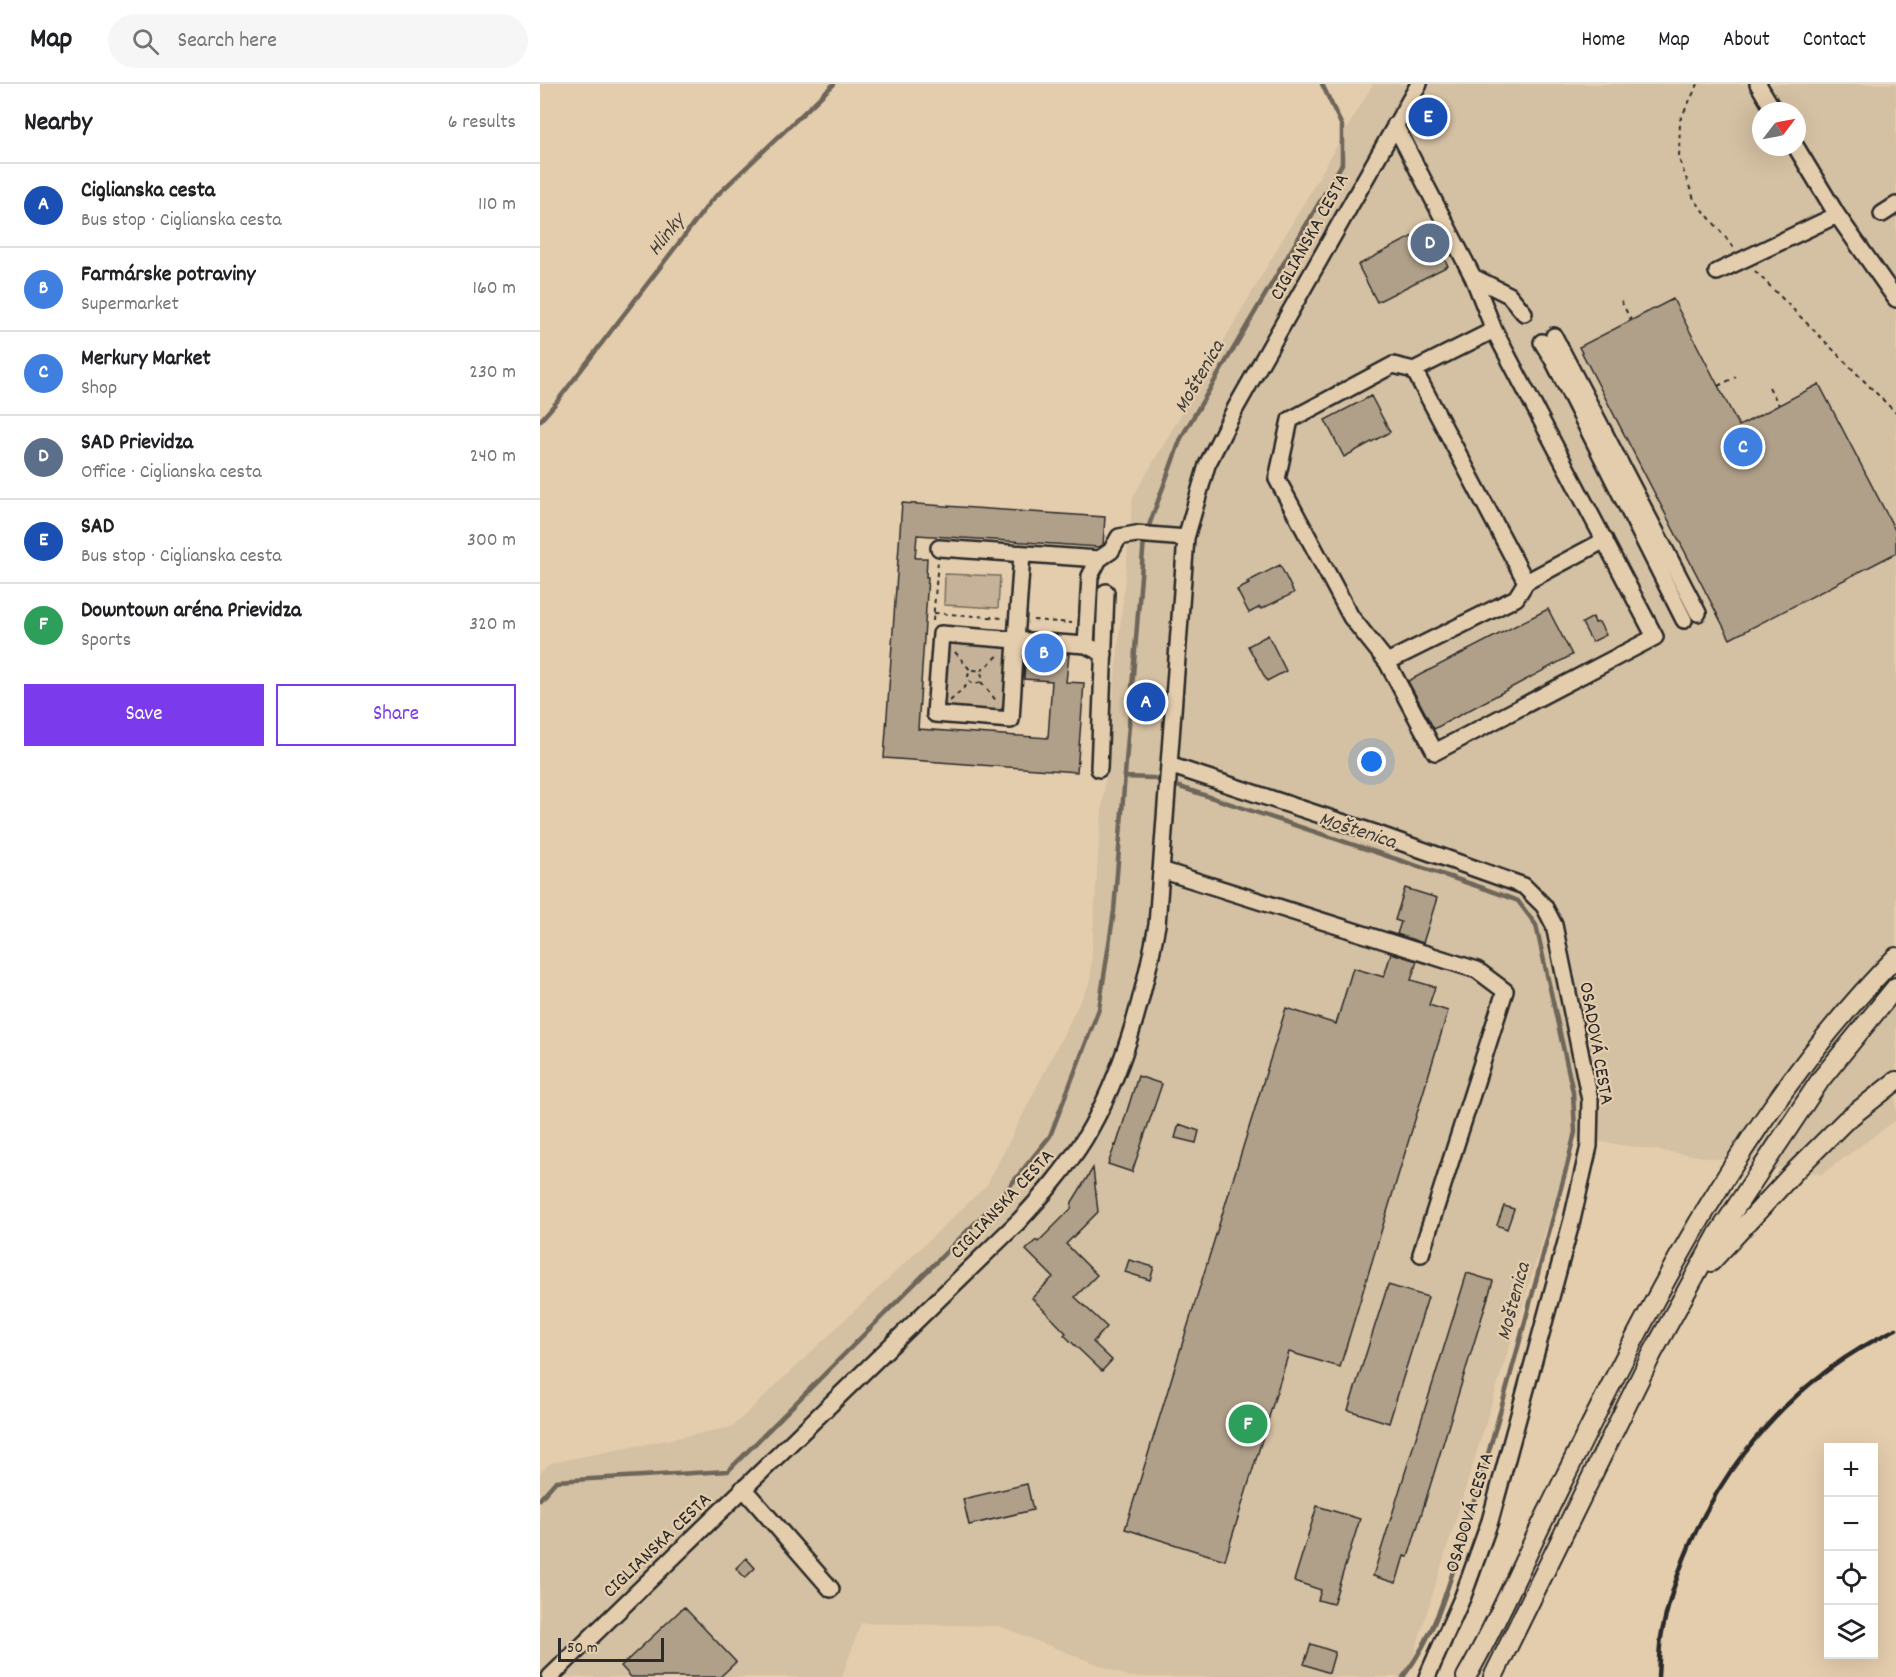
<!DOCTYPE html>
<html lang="en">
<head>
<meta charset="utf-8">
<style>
  body { margin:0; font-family:Dekko,sans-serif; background:#f6f6f6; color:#202124 }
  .controls { position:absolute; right:18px; bottom:18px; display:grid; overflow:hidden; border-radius:0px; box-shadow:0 6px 24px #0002 }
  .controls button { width:54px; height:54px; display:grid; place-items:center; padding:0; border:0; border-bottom:2px solid #e0e0e0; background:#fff; color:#202124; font:30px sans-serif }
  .compass { position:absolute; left:1212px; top:18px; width:54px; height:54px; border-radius:50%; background:#fff; box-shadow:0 6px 24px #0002; rotate:58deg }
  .scale { position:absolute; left:18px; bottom:15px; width:106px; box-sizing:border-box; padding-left:6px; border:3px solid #2b2b2b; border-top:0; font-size:16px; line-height:21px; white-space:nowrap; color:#2b2b2b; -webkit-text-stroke:4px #e4cdad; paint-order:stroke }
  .you { position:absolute; left:832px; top:678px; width:21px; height:21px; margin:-15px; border:4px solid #fff; border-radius:50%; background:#1a73e8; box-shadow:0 0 0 9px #1a73e833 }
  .badge { display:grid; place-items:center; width:39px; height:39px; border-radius:50%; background:#7c3aed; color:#fff; font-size:20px; font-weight:700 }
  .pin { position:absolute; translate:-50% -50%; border:3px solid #fff; box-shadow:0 2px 6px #0006 }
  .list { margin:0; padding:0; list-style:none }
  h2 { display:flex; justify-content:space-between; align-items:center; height:78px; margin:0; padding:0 24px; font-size:26px }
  h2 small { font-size:20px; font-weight:400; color:#757577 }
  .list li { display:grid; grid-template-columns:39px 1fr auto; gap:18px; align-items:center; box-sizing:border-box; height:84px; padding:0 24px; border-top:2px solid #e0e0e0 }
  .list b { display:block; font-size:22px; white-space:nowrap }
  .list p { margin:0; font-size:20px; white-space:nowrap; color:#757577 }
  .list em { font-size:20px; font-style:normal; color:#757577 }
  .actions { display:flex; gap:12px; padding:18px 24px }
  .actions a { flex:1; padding:14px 0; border:2px solid #7c3aed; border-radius:0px; text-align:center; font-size:21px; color:#7c3aed }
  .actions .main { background:#7c3aed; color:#fff }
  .icon { flex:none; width:33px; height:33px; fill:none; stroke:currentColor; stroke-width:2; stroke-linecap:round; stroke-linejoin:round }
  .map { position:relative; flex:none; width:1356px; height:1593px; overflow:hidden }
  header { display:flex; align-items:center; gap:36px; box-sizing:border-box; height:84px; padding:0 30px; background:#fff; border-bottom:2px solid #e0e0e0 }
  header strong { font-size:28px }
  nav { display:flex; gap:33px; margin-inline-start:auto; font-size:21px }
  .search { width:420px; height:54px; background:#f6f6f6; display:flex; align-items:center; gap:15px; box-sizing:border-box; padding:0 21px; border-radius:33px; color:#757577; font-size:22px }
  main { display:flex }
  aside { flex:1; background:#fff }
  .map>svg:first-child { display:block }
  .built { fill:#d4c0a2; fill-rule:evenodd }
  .green { fill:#c6b298; stroke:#786e62; stroke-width:1.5 }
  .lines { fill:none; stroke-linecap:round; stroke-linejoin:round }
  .stream { stroke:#6e665a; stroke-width:4.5 }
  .building { fill:#b0a089; stroke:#2b2b2b; stroke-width:1.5 }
  .minor-casing { stroke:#2b2b2b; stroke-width:20 }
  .major-casing { stroke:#2b2b2b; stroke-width:22 }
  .path { stroke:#2b2b2b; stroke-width:2; stroke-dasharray:4.5 4.5; stroke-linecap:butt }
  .minor { stroke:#e4cdad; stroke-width:15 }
  .major { stroke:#e4cdad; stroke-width:18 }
  .rail { stroke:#2b2b2b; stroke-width:4.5 }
  .labels { text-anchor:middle; stroke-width:4.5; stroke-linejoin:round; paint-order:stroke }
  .street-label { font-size:20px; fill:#2b2b2b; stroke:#e4cdad }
  .water-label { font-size:21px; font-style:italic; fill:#413f3b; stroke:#e4cdad }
</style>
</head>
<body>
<header>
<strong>Map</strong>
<div class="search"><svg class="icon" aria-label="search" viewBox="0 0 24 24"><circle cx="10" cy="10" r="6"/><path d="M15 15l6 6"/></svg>Search here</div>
<nav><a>Home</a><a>Map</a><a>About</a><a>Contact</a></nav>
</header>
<main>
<aside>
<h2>Nearby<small>6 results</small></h2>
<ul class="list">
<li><span class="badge" style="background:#1a4fb4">A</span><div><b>Ciglianska cesta</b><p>Bus stop · Ciglianska cesta</p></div><em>110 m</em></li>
<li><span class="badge" style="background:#3f7fe0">B</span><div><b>Farmárske potraviny</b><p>Supermarket</p></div><em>160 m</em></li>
<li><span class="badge" style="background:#3f7fe0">C</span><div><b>Merkury Market</b><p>Shop</p></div><em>230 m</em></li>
<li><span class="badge" style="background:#5c6f8a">D</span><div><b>SAD Prievidza</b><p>Office · Ciglianska cesta</p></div><em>240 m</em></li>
<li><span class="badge" style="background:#1a4fb4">E</span><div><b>SAD</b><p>Bus stop · Ciglianska cesta</p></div><em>300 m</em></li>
<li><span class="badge" style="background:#2e9e5b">F</span><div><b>Downtown aréna Prievidza</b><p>Sports</p></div><em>320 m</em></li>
</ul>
<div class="actions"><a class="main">Save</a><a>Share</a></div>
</aside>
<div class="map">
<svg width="1356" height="1593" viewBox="0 0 1356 1593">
  <rect width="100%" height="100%" fill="#e4cdad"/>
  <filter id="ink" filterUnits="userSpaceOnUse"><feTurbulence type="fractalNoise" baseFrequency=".0167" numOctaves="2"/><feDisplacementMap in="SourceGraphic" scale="12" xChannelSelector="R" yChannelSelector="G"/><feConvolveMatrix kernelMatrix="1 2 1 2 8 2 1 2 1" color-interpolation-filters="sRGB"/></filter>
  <g filter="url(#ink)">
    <path class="built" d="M 833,0 L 1356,0 L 1356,1036 L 1282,1090 L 1034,1054 L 867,1593 L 590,1593 L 459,1542 L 321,1539 L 302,1593 L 0,1593 L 0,1389 L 10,1379 L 192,1343 L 447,1101 L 550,898 L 559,757 L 593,413 ZM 1221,27 L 1257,27 L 1257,63 L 1221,63 Z"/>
    <path class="green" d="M 405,490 L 460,492 L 458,524 L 404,521 Z
      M 413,556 L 463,560 L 470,568 L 466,620 L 458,628 L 408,623 L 402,617 L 406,561 Z"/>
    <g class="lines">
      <path class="stream" d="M 0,337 L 15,320 L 171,117 L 294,0
        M 607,447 L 641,354 L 802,80 L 802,42 L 782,0
        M 584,693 L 613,694 L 943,804 L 978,817 L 996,841 L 1033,1008 L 1035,1048 L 1027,1082 C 995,1198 966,1315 930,1430 C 913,1486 900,1545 863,1593
        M 0,1415 L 16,1397 L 188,1387 L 461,1113 L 510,1052 L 559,925 L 574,827 L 604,455"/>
    </g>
    <path class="building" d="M 888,144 L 908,182 L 837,218 L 818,181 Z
      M 1133,215 L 1199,342 L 1279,300 L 1356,448 L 1356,469 L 1190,555 L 1039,263 Z
      M 831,312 L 850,348 L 804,373 L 785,336 Z
      M 362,419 L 565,433 L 563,461 L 559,463 L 377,451 L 375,474 L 387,474 L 386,493 L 388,493 L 378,645 L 508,654 L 512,597 L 484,595 L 486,566 L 529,570 L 526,598 L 544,599 L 537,688 L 344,674 Z
      M 740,481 L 754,509 L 721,525 L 720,523 L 709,529 L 697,506 L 709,500 L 707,498 Z
      M 1008,525 L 1032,571 L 894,645 L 868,597 Z
      M 1053,533 L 1055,539 L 1059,538 L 1066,551 L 1052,558 L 1042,539 Z
      M 728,551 L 746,587 L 727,597 L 708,562 Z
      M 865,804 L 897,814 L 883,859 L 857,850 L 861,838 L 855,836 Z
      M 851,869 L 877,877 L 871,896 L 895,903 L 889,921 L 908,927 L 800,1283 L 749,1268 L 685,1476 L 585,1445 L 746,924 L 796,940 L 813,884 L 844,893 Z
      M 598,992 L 622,1000 L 592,1088 L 568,1080 L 575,1061 L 576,1062 Z
      M 639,1040 L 659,1047 L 656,1059 L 635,1054 Z
      M 553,1084 L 558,1128 L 526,1160 L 557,1191 L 535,1213 L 567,1243 L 553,1258 L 572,1276 L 562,1287 L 524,1251 L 526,1249 L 492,1214 L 513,1193 L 486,1166 L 496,1156 L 498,1158 L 531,1125 L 532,1118 Z
      M 964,1122 L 974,1125 L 967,1145 L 957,1141 Z
      M 589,1176 L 614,1183 L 610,1196 L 585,1188 Z
      M 927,1189 L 953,1197 L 871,1464 L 868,1473 L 864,1472 L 856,1499 L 833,1492 Z
      M 848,1201 L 888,1213 L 849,1339 L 808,1326 Z
      M 487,1400 L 493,1426 L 429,1441 L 423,1415 Z
      M 777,1422 L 820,1435 L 793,1520 L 778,1516 L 781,1506 L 754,1497 Z
      M 206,1474 L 215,1484 L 205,1494 L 196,1484 Z
      M 144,1523 L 196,1578 L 180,1593 L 91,1593 L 81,1582 Z
      M 771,1560 L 795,1568 L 789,1589 L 764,1580 Z"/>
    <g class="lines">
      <defs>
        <path id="minor" d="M 1218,0 L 1234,27
          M 855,41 L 933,193 L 969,211 L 984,229
          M 1256,63 L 1297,131 L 1356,215
          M 1342,130 L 1356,121
          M 1177,188 L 1297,131
          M 933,193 L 954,246 L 1115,553 L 895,668 L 847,578 L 811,533 L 737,395 L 750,336 L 853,281 L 874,286 L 954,246
          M 1014,252 L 1158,529
          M 1002,258 L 1013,276 L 1144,536
          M 874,286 L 986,498
          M 399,464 L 559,475 L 571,467 L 579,453 L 596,450 L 646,454
          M 482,470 L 476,556 L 401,550 L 395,630 L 471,636 L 476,556 L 546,561 L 564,570
          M 546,561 L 550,492 L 559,475
          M 847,578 L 976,514 L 986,498 L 1065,456
          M 629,681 L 832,748 L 984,802 L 1004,822 L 1014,841 L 1050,1016 L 1049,1062 L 1032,1136 L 950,1437 L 923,1512 L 887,1593
          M 559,685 L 566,508
          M 621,786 L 937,886 L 965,907 L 881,1170
          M 203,1404 L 291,1505
          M 10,1593 L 479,1137 C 503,1111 526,1085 545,1054 C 584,988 603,915 617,841 L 646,454 L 667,381 L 695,325 L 879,0"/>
        <path id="major" d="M 1171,1178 L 1256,1086 L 1305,1037 L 1356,997
          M 926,1593 C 958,1538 982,1479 1010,1423 C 1106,1229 1202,1029 1356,873
          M 953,1593 L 1112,1270 L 1178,1150 L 1281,995 L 1356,903"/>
      </defs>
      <use href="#minor" class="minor-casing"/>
      <use href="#major" class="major-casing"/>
      <path class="path" d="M 1158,0 L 1140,36 L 1139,75 L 1154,115 L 1195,165
        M 1215,187 L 1356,329
        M 1081,217 L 1091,236
        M 1178,302 L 1196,293
        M 1229,303 L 1239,321
        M 394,529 L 463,534
        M 493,536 L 532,539
        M 393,537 L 398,477
        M 415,568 L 431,587
        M428 593a7 7 0 1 1 14 0a7 7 0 1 1-14 0Z
        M 441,587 L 461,569
        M 441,598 L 458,619
        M 410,617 L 430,598"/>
      <use href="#minor" class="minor"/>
      <use href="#major" class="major"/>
      <path class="rail" d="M 1118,1593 C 1119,1578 1119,1562 1122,1548 C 1150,1416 1235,1303 1356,1245"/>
    </g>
  </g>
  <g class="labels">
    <g class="street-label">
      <text transform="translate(768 152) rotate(-61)" y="7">CIGLIANSKA CESTA</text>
      <text transform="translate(1058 959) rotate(80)" y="7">OSADOVÁ CESTA</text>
      <text transform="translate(461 1119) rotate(-47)" y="7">CIGLIANSKA CESTA</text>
      <text transform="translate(928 1428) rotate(-73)" y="7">OSADOVÁ CESTA</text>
      <text transform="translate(116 1460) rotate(-44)" y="7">CIGLIANSKA CESTA</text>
    </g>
    <g class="water-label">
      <text transform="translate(125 150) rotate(-52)" y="7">Hlinky</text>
      <text transform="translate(658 292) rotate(-60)" y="7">Moštenica</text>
      <text transform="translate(818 745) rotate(18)" y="7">Moštenica</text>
      <text transform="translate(972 1217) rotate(-75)" y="7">Moštenica</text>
    </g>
  </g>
</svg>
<div class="controls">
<button>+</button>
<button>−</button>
<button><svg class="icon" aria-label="locate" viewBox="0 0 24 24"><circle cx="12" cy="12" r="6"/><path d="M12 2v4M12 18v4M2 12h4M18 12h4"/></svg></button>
<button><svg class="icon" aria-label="layers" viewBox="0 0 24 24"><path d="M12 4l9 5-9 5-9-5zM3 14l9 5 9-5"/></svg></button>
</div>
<svg class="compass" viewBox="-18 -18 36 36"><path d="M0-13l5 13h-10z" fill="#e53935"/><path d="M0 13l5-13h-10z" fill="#757577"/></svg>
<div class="scale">50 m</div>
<div class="you"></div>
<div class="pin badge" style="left:606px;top:618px;background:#1a4fb4">A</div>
<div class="pin badge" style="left:504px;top:569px;background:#3f7fe0">B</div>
<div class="pin badge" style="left:1203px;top:363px;background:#3f7fe0">C</div>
<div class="pin badge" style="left:890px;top:159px;background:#5c6f8a">D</div>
<div class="pin badge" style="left:888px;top:33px;background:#1a4fb4">E</div>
<div class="pin badge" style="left:708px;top:1340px;background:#2e9e5b">F</div>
</div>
</main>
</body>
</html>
